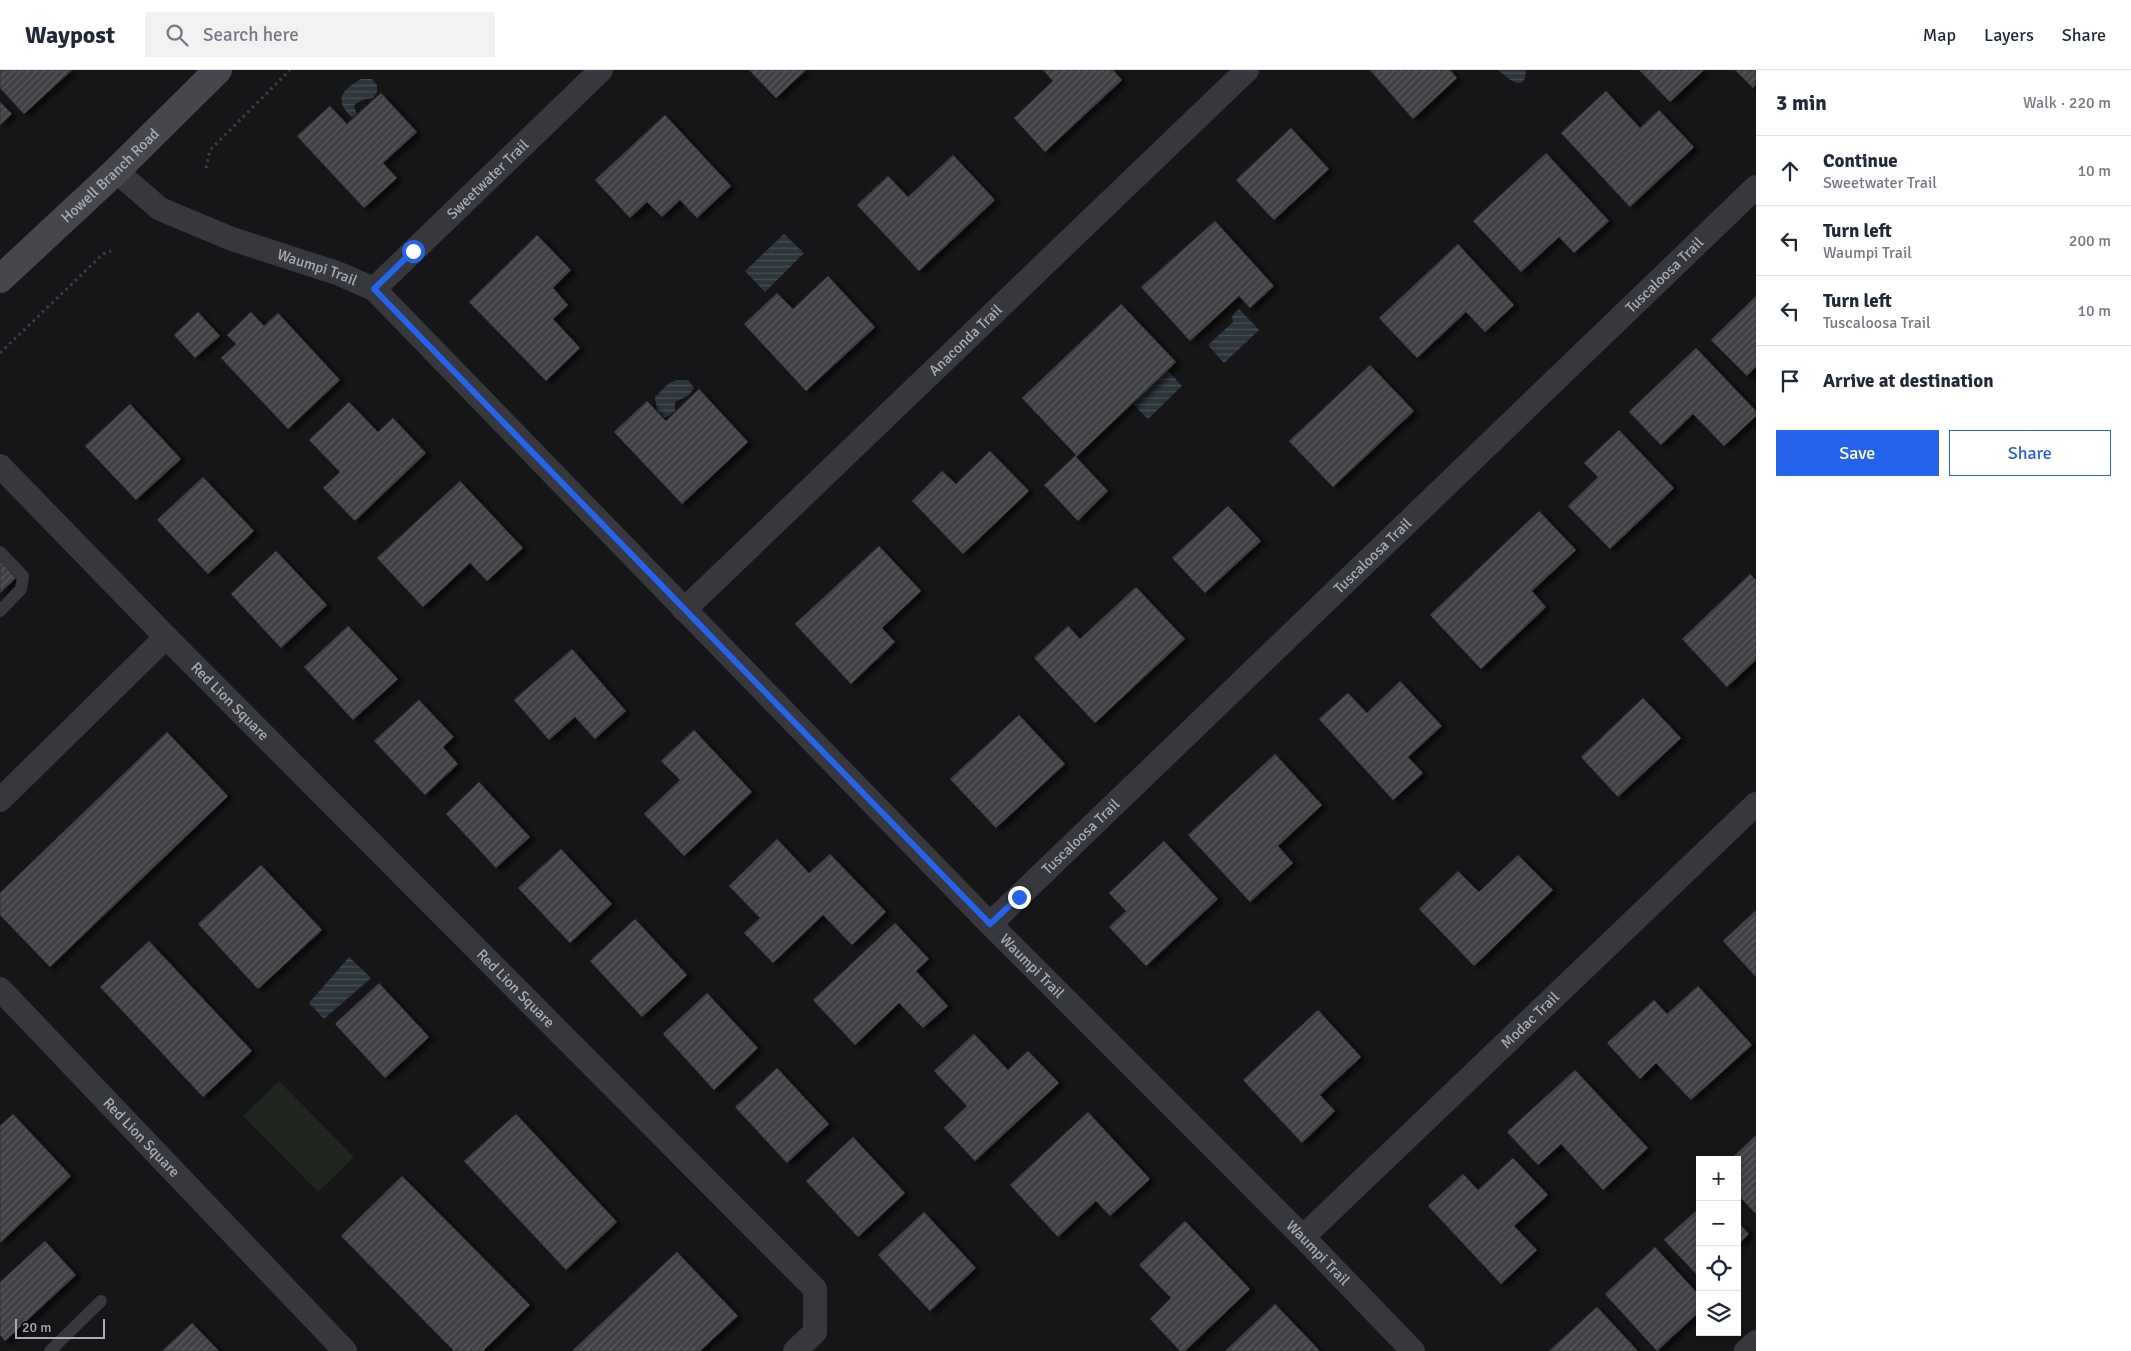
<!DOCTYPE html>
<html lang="en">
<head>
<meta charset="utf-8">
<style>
  body { margin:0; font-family:Signika,sans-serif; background:#f2f2f3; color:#1f2937 }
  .controls { position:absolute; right:15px; bottom:15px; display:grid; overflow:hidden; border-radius:0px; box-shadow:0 2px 8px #0003 }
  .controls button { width:45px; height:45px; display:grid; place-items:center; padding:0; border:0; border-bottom:1px solid #e0e1e3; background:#fff; color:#1f2937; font:25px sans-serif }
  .scale { position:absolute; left:15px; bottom:12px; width:90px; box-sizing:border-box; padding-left:5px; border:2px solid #a8adb8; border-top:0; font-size:14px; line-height:18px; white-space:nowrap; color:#a8adb8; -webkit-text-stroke:4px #111113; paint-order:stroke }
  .stop { position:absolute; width:15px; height:15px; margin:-11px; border:4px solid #2563eb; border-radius:50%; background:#fff }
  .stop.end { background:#2563eb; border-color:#fff; box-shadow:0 1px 5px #0008 }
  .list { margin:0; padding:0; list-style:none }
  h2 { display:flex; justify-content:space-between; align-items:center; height:65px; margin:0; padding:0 20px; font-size:21px }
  h2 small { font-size:16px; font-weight:400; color:#747a83 }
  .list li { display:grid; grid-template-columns:32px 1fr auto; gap:15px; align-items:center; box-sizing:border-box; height:70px; padding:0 20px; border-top:1px solid #e0e1e3 }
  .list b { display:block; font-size:19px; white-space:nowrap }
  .list p { margin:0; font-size:16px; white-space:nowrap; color:#747a83 }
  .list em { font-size:16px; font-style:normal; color:#747a83 }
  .actions { display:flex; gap:10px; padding:15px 20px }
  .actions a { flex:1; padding:11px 0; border:1px solid #2563eb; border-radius:0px; text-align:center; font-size:18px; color:#2563eb }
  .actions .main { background:#2563eb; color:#fff }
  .icon { flex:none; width:28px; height:28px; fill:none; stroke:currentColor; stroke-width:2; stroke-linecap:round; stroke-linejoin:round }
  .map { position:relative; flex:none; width:1756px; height:1281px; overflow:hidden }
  header { display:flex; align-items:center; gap:30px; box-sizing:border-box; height:70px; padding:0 25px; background:#fff; border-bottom:1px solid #e0e1e3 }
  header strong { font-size:24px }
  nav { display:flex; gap:28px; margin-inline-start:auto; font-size:18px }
  .search { width:350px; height:45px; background:#f2f2f3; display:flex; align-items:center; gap:12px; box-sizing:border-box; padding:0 18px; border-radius:0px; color:#747a83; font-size:19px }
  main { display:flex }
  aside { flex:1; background:#fff }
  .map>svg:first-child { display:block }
  .pitch { fill:#1e261f }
  .water { fill:url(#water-rules) }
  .building { fill:url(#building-hatch); stroke:#303034; filter:url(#shadow) }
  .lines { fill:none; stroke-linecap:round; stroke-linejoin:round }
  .path { stroke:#3d3f44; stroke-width:3; stroke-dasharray:2.5 4; stroke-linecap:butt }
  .lane { stroke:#37383d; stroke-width:12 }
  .street { stroke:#37383d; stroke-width:24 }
  .secondary { stroke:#45474d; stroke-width:28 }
  .route { stroke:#2563eb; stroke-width:6 }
  .labels { text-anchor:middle; stroke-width:4.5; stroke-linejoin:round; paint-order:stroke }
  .street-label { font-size:15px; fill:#a8adb8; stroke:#111113 }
</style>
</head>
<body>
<header>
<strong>Waypost</strong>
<div class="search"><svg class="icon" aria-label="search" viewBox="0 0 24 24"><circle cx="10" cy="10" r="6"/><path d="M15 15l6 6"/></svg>Search here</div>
<nav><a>Map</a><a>Layers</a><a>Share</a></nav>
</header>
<main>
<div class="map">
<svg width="1756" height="1281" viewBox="0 0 1756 1281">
  <defs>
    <pattern id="water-rules" width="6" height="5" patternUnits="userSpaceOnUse" patternTransform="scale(1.25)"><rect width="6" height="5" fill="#2c353c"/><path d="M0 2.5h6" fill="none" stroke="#485056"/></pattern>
    <pattern id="building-hatch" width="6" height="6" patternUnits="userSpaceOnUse" patternTransform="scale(1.25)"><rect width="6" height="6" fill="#404145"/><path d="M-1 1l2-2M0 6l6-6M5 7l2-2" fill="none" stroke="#595a5e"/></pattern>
    <filter id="shadow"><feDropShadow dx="5.5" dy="3" stdDeviation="2.5" flood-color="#0009"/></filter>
  </defs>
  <rect width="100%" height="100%" fill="#161618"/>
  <path class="pitch" d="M 279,1011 L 354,1087 L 318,1122 L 243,1046 Z"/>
  <path class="water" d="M 1498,0 L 1526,0 C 1525,25 1508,8 1498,0 Z
    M 361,9 L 372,9 L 377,15 L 377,22 L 373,28 L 365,29 L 355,34 L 354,37 L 357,44 L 352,47 C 333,30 342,20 361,9 Z
    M 784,164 L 804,183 L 765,222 L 745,201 Z
    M 1239,239 L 1259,260 L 1224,293 L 1208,275 L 1233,252 L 1232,246 Z
    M 1165,298 L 1182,316 L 1148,349 L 1130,331 Z
    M 677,310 L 688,310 L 694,318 L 689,325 L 675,332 L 675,341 L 665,348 L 657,340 L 655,327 L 669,313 Z
    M 349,887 L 371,908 L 324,949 L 309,933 Z"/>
  <path class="building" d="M 0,0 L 72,0 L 24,44 L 0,18 Z
    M 749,0 L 806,0 L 776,28 Z
    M 1043,0 L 1113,0 L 1122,10 L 1045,82 L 1014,48 L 1053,11 Z
    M 1370,0 L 1450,0 L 1457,8 L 1413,49 Z
    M 1639,0 L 1704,0 L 1670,32 Z
    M 1735,0 L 1756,0 L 1756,14 L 1753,18 Z
    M 1606,21 L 1640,58 L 1659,40 L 1694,77 L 1630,137 L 1561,63 Z
    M 381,23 L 417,62 L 383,93 L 397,108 L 364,138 L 297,66 L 330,36 L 347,54 Z
    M 0,32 L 12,44 L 0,55 Z
    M 665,45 L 731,116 L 697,148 L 680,130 L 662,147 L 647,132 L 630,148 L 595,110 Z
    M 1291,58 L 1329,99 L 1274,150 L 1236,110 Z
    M 1546,83 L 1609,151 L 1574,183 L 1559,167 L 1521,202 L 1473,151 Z
    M 953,85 L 995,130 L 919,201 L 857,135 L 888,106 L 908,127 Z
    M 1215,151 L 1274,216 L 1250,238 L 1239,226 L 1190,271 L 1141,217 Z
    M 537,165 L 571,200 L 553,218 L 568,235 L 553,249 L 580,278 L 546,311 L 469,232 Z
    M 1458,174 L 1514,235 L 1485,262 L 1466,242 L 1417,288 L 1379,248 Z
    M 828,206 L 875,257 L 806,321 L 744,254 L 777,223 L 793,239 Z
    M 1756,226 L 1756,297 L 1747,306 L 1711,270 Z
    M 1121,234 L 1176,292 L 1076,387 L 1108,421 L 1078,451 L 1044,415 L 1076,385 L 1022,328 Z
    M 198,242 L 220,266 L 195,288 L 174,265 Z
    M 251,242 L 264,256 L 278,243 L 340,310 L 288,359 L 221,288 L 236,274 L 227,265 Z
    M 1696,278 L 1756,341 L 1756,346 L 1724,376 L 1693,344 L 1661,375 L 1629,342 Z
    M 1370,295 L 1414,341 L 1333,417 L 1289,371 Z
    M 699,319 L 748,372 L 682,434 L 614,362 L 647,331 L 666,351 Z
    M 349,332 L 378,362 L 393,348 L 426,383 L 355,451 L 323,418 L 340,402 L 309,370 Z
    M 130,334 L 181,389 L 136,430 L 85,376 Z
    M 1619,360 L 1674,418 L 1610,479 L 1568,436 L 1598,407 L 1584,393 Z
    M 990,381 L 1029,421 L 963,484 L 912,431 L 942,401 L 956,414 Z
    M 203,407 L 254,461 L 208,504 L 157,450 Z
    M 460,411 L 523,478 L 487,511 L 470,493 L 423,537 L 377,488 Z
    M 1228,436 L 1261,471 L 1205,523 L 1172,488 Z
    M 1539,441 L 1576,480 L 1532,521 L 1546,537 L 1481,599 L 1430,545 Z
    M 879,476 L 921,521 L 882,558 L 895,572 L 851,614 L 795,554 Z
    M 276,481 L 327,535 L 281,578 L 231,524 Z
    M 0,491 L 16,508 L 0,523 Z
    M 1750,504 L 1756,510 L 1756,590 L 1727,617 L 1682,569 Z
    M 1136,517 L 1185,569 L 1095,653 L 1034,588 L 1068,556 L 1080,569 Z
    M 348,556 L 398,609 L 353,650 L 304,597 Z
    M 572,579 L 626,641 L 595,669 L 575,647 L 549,670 L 514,630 Z
    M 1400,611 L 1442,656 L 1408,687 L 1423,703 L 1393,730 L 1319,649 L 1348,623 L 1367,643 Z
    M 1643,628 L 1681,668 L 1618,727 L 1581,687 Z
    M 419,630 L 454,667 L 443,677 L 458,694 L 425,725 L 374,671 Z
    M 1019,645 L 1065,694 L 996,758 L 950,709 Z
    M 694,660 L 752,722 L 684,786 L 644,744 L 680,710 L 661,691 Z
    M 167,662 L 228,726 L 50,897 L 0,845 L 0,823 Z
    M 1275,684 L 1322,735 L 1278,776 L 1293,793 L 1250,832 L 1188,765 Z
    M 479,712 L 530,767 L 496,798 L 446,744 Z
    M 777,769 L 809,803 L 830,784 L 886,842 L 852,875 L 823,845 L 773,893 L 744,863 L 760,848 L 729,816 Z
    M 1164,771 L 1218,829 L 1146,896 L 1109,857 L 1126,841 L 1109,823 Z
    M 561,779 L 612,834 L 570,873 L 518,818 Z
    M 1518,785 L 1553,820 L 1474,896 L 1419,839 L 1458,801 L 1479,822 Z
    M 261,795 L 322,860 L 258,919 L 198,854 Z
    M 1756,840 L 1756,907 L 1723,871 Z
    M 635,849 L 687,905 L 642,947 L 590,891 Z
    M 895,853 L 929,889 L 916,901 L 948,936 L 923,958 L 899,933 L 855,975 L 813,930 Z
    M 149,871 L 252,981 L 203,1027 L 100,917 Z
    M 379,913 L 429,967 L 385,1008 L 335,954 Z
    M 1698,916 L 1752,975 L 1691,1030 L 1656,993 L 1640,1009 L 1607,973 L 1654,930 L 1667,944 Z
    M 707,923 L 758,978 L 714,1020 L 663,964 Z
    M 1318,940 L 1361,987 L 1320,1025 L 1335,1041 L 1302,1073 L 1243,1010 Z
    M 974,964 L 1008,1000 L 1028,981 L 1059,1013 L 975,1091 L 944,1058 L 967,1036 L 934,1001 Z
    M 777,998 L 829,1054 L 787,1093 L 735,1037 Z
    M 1575,1000 L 1648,1078 L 1603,1120 L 1561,1074 L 1538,1095 L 1507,1062 Z
    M 1088,1042 L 1150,1109 L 1110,1146 L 1096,1131 L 1058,1167 L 1010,1115 Z
    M 13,1044 L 71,1106 L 0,1173 L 0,1056 Z
    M 516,1044 L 617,1152 L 566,1200 L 464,1091 Z
    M 1756,1065 L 1756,1144 L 1737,1124 L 1737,1090 L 1730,1090 Z
    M 853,1067 L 905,1123 L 858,1167 L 806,1111 Z
    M 1513,1088 L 1548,1125 L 1514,1156 L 1537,1180 L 1501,1214 L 1428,1136 L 1463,1104 L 1478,1120 Z
    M 402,1106 L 530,1235 L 483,1281 L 454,1281 L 341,1166 Z
    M 1700,1137 L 1700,1208 L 1664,1170 Z
    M 924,1142 L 976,1198 L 930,1241 L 878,1185 Z
    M 1185,1151 L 1250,1219 L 1185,1281 L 1180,1281 L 1150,1249 L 1171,1228 L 1139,1195 Z
    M 1737,1151 L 1749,1164 L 1737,1176 Z
    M 45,1171 L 76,1205 L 5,1271 L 0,1265 L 0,1212 Z
    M 1655,1177 L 1700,1226 L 1700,1241 L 1657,1281 L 1605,1224 Z
    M 677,1182 L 738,1246 L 700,1281 L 572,1281 Z
    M 1275,1234 L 1320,1281 L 1225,1281 Z
    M 1597,1237 L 1638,1281 L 1549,1281 Z
    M 192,1253 L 219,1281 L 162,1281 Z"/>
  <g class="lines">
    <path class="path" d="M 206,98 L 210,80 L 290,0
      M 0,283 L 103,184 L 111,181"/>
    <path class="lane" d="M 0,482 L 23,506 L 21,519 L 0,541
      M 50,1281 L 101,1231"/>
    <g class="street">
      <path id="s1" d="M 116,101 L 160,139 L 232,169 L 337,203 L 374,219 L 990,854 L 1303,1167 L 1413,1281"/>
      <path id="s2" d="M 374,219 L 601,0"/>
      <path id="s3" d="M 0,396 L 166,567 L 815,1219 L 815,1262 L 795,1281"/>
      <path id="s4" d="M 684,540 L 1247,0"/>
      <path d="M 0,730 L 166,567"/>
      <path id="s5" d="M 990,854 L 1756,117"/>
      <path id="s6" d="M 0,919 L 345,1281"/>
      <path id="s7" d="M 1303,1167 L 1756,734"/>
      <path d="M 1746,1281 L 1756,1272"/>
    </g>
    <path class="secondary" id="s8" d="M 0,209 L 116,101 L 218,0"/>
  </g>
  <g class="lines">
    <path class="route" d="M 413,181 L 374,219 L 990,854 L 1019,827"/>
  </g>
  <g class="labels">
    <g class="street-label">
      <text dy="5" stroke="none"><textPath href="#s8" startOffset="151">Howell Branch Road</textPath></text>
      <text dy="5" stroke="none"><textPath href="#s2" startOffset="158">Sweetwater Trail</textPath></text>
      <text dy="5" stroke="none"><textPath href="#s1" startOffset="226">Waumpi Trail</textPath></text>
      <text dy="5" stroke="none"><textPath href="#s5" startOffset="936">Tuscaloosa Trail</textPath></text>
      <text dy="5" stroke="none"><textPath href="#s4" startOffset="390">Anaconda Trail</textPath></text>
      <text dy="5" stroke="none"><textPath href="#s5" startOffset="531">Tuscaloosa Trail</textPath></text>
      <text dy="5" stroke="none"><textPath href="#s3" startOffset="329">Red Lion Square</textPath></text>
      <text dy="5" stroke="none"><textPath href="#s5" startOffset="126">Tuscaloosa Trail</textPath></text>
      <text dy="5" stroke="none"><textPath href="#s1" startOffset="1231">Waumpi Trail</textPath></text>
      <text dy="5" stroke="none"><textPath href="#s3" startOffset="734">Red Lion Square</textPath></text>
      <text dy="5" stroke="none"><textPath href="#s7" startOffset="314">Modac Trail</textPath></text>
      <text dy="5" stroke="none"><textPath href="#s6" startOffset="205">Red Lion Square</textPath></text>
      <text dy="5" stroke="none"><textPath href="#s1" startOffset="1636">Waumpi Trail</textPath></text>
    </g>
  </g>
</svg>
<div class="controls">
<button>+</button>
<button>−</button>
<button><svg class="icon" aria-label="locate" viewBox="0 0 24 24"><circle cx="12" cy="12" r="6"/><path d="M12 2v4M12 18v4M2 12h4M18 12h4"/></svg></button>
<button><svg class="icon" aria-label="layers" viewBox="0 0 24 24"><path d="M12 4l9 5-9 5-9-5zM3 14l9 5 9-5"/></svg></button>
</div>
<div class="scale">20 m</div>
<div class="stop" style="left:413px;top:181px"></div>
<div class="stop end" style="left:1019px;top:827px"></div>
</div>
<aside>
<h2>3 min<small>Walk · 220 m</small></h2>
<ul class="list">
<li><svg class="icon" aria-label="ahead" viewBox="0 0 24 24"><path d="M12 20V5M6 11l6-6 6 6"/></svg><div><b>Continue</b><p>Sweetwater Trail</p></div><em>10 m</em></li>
<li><svg class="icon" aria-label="left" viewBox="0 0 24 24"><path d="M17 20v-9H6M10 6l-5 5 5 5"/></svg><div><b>Turn left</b><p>Waumpi Trail</p></div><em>200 m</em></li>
<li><svg class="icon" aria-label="left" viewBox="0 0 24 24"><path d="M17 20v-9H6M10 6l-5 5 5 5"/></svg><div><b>Turn left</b><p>Tuscaloosa Trail</p></div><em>10 m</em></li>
<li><svg class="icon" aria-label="arrive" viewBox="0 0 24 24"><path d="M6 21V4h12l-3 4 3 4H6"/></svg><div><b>Arrive at destination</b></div></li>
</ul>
<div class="actions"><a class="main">Save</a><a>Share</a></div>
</aside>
</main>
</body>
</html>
